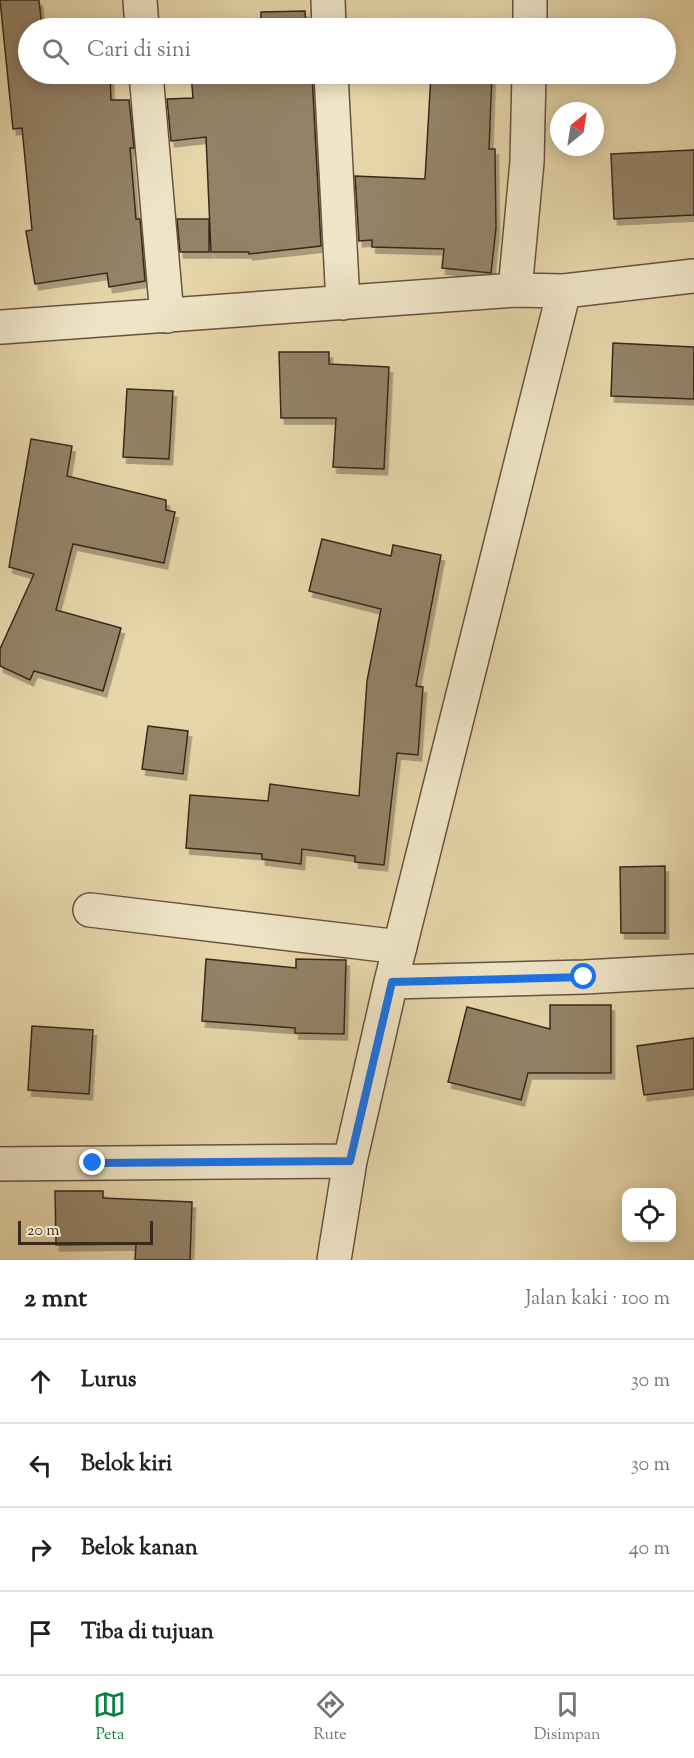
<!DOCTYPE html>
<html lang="id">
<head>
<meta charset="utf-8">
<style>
  body { margin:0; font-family:"Sorts Mill Goudy",serif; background:#f6f6f6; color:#202124 }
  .controls { position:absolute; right:18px; bottom:18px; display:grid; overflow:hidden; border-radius:12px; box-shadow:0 3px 15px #0003 }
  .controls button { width:54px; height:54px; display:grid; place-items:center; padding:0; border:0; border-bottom:2px solid #e0e0e0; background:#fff; color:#202124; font:30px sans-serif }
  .compass { position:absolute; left:550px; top:102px; width:54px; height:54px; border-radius:50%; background:#fff; box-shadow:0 3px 15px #0003; rotate:30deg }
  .scale { position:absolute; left:18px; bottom:15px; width:135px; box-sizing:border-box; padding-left:6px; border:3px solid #3b281e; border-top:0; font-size:16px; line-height:21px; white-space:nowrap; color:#3b281e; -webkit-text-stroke:4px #eee4c6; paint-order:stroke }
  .stop { position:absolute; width:18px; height:18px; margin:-14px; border:4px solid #1a73e8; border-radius:50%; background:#fff }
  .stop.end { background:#1a73e8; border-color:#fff; box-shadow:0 2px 6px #0008 }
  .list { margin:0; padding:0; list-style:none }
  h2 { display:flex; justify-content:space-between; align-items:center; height:78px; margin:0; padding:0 24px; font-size:26px }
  h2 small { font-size:20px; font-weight:400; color:#757577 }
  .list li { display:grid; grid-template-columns:39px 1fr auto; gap:18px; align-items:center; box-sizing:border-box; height:84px; padding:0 24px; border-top:2px solid #e0e0e0 }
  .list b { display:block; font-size:22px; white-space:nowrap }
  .list em { font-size:20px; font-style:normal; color:#757577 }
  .icon { flex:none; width:33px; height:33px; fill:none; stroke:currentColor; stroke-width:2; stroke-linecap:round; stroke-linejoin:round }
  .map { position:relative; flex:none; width:694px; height:1260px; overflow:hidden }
  .search { position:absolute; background:#fff; box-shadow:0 3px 15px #0003; left:18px; right:18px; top:18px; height:66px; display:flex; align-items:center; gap:15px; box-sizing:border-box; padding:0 21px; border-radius:33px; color:#757577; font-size:22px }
  .sheet { height:414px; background:#fff }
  nav { display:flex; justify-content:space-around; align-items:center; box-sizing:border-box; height:84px; border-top:2px solid #e0e0e0; background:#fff; font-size:16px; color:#757577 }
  nav a { display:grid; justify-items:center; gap:3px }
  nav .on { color:#0b8043 }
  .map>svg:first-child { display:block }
  .building { fill:#938266; stroke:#3b281e; stroke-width:1.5; filter:url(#shadow) }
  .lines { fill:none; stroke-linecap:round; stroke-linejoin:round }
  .minor-casing { stroke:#665340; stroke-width:36 }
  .minor { stroke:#eee4c6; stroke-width:33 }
  .route { stroke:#1a73e8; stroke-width:8 }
</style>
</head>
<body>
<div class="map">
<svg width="694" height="1260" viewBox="0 0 694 1260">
  <defs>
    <filter id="shadow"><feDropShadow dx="3.5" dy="6" stdDeviation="0" flood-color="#0004"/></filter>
  </defs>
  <rect width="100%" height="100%" fill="#e5d5a8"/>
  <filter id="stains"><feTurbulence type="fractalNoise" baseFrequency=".00333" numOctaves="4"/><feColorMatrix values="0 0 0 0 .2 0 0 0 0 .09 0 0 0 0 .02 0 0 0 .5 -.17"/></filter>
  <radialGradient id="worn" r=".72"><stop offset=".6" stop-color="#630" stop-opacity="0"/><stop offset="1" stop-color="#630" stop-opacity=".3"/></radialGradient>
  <path class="building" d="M 0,0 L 39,0 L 42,28 L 28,28 L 28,74 L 110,74 L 111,100 L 129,100 L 134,148 L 130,148 L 136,219 L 140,219 L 145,281 L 109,287 L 107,273 L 35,284 L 26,231 L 32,230 L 22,128 L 13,129 Z
    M 305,11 L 306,28 L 261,28 L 261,12 Z
    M 191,74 L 312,74 L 321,246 L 249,254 L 249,252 L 211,252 L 206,137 L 171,141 L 167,99 L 193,98 Z
    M 431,74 L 492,74 L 489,149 L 495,149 L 496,228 L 491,273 L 442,268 L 444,249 L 372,247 L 372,240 L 359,241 L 355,176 L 425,179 Z
    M 694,150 L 694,215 L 614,219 L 611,154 Z
    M 177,219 L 209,219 L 209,252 L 180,252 Z
    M 613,343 L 694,347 L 694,399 L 611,396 Z
    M 279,352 L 329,352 L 329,364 L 389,367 L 384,469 L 333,467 L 336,418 L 281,418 Z
    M 127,389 L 173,391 L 169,459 L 123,457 Z
    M 31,439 L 72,446 L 67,476 L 166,500 L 166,510 L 175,512 L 164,563 L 73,544 L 56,610 L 121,628 L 103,691 L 34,671 L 30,680 L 0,666 L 0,649 L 34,574 L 9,567 Z
    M 322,539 L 391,556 L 393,545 L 441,555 L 416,686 L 423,687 L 418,755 L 397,753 L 384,865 L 355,862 L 355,856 L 302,849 L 301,864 L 262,859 L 262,854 L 186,848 L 190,795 L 268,801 L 270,784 L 359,796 L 367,681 L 381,609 L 309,591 Z
    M 148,726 L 188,731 L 183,774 L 142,769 Z
    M 665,866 L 665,933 L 621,933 L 620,867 Z
    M 206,959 L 296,968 L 296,959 L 346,960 L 344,1034 L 295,1033 L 295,1028 L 202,1021 Z
    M 550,1005 L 611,1005 L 611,1073 L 528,1073 L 521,1100 L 448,1082 L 467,1007 L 550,1029 Z
    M 32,1026 L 93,1030 L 89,1094 L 28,1090 Z
    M 694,1038 L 694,1089 L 644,1095 L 637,1046 Z
    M 55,1191 L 103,1191 L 103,1198 L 192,1202 L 190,1260 L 135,1260 L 136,1244 L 56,1245 Z"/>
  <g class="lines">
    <defs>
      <path id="minor" d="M 140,0 L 142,28
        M 328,0 L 329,28
        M 530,0 L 530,28
        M 146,74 L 167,316
        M 331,74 L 343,303
        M 515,290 L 527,162 L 529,74
        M 2,327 L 515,290 L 564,291 L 694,276
        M 90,910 L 400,947
        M 391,982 L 584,977 L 694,971
        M 0,1164 L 350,1161
        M 334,1260 L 350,1161 L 391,982 L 564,291"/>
    </defs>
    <use href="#minor" class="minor-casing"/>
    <use href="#minor" class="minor"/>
  </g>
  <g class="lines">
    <path class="route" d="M 93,1163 L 350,1161 L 392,982 L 584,977"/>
  </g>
  <rect width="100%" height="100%" filter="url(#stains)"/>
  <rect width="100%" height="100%" fill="url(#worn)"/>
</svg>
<div class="controls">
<button><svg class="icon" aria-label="locate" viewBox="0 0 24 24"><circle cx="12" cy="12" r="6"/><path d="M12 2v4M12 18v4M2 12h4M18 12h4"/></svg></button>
</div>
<svg class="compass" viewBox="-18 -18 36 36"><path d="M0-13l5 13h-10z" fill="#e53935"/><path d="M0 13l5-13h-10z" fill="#757577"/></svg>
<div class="scale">20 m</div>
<div class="stop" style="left:584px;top:977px"></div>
<div class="stop end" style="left:93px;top:1163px"></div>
<div class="search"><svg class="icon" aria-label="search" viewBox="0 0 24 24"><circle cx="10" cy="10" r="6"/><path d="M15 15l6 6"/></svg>Cari di sini</div>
</div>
<section class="sheet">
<h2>2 mnt<small>Jalan kaki · 100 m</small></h2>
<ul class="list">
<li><svg class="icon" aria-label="ahead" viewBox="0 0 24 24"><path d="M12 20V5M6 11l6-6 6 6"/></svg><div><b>Lurus</b></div><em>30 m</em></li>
<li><svg class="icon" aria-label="left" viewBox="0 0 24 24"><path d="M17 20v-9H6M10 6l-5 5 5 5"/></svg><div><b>Belok kiri</b></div><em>30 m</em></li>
<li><svg class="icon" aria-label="right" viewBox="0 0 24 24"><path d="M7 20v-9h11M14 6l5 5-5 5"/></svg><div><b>Belok kanan</b></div><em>40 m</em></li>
<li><svg class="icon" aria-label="arrive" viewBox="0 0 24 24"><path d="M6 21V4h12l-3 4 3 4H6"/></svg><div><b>Tiba di tujuan</b></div></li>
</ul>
</section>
<nav>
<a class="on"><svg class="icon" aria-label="map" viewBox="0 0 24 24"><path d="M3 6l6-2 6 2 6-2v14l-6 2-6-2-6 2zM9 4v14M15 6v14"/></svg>Peta</a>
<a><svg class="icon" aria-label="directions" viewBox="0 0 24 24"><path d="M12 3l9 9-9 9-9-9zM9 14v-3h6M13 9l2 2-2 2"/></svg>Rute</a>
<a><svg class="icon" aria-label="saved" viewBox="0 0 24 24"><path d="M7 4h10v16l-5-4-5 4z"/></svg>Disimpan</a>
</nav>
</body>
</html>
